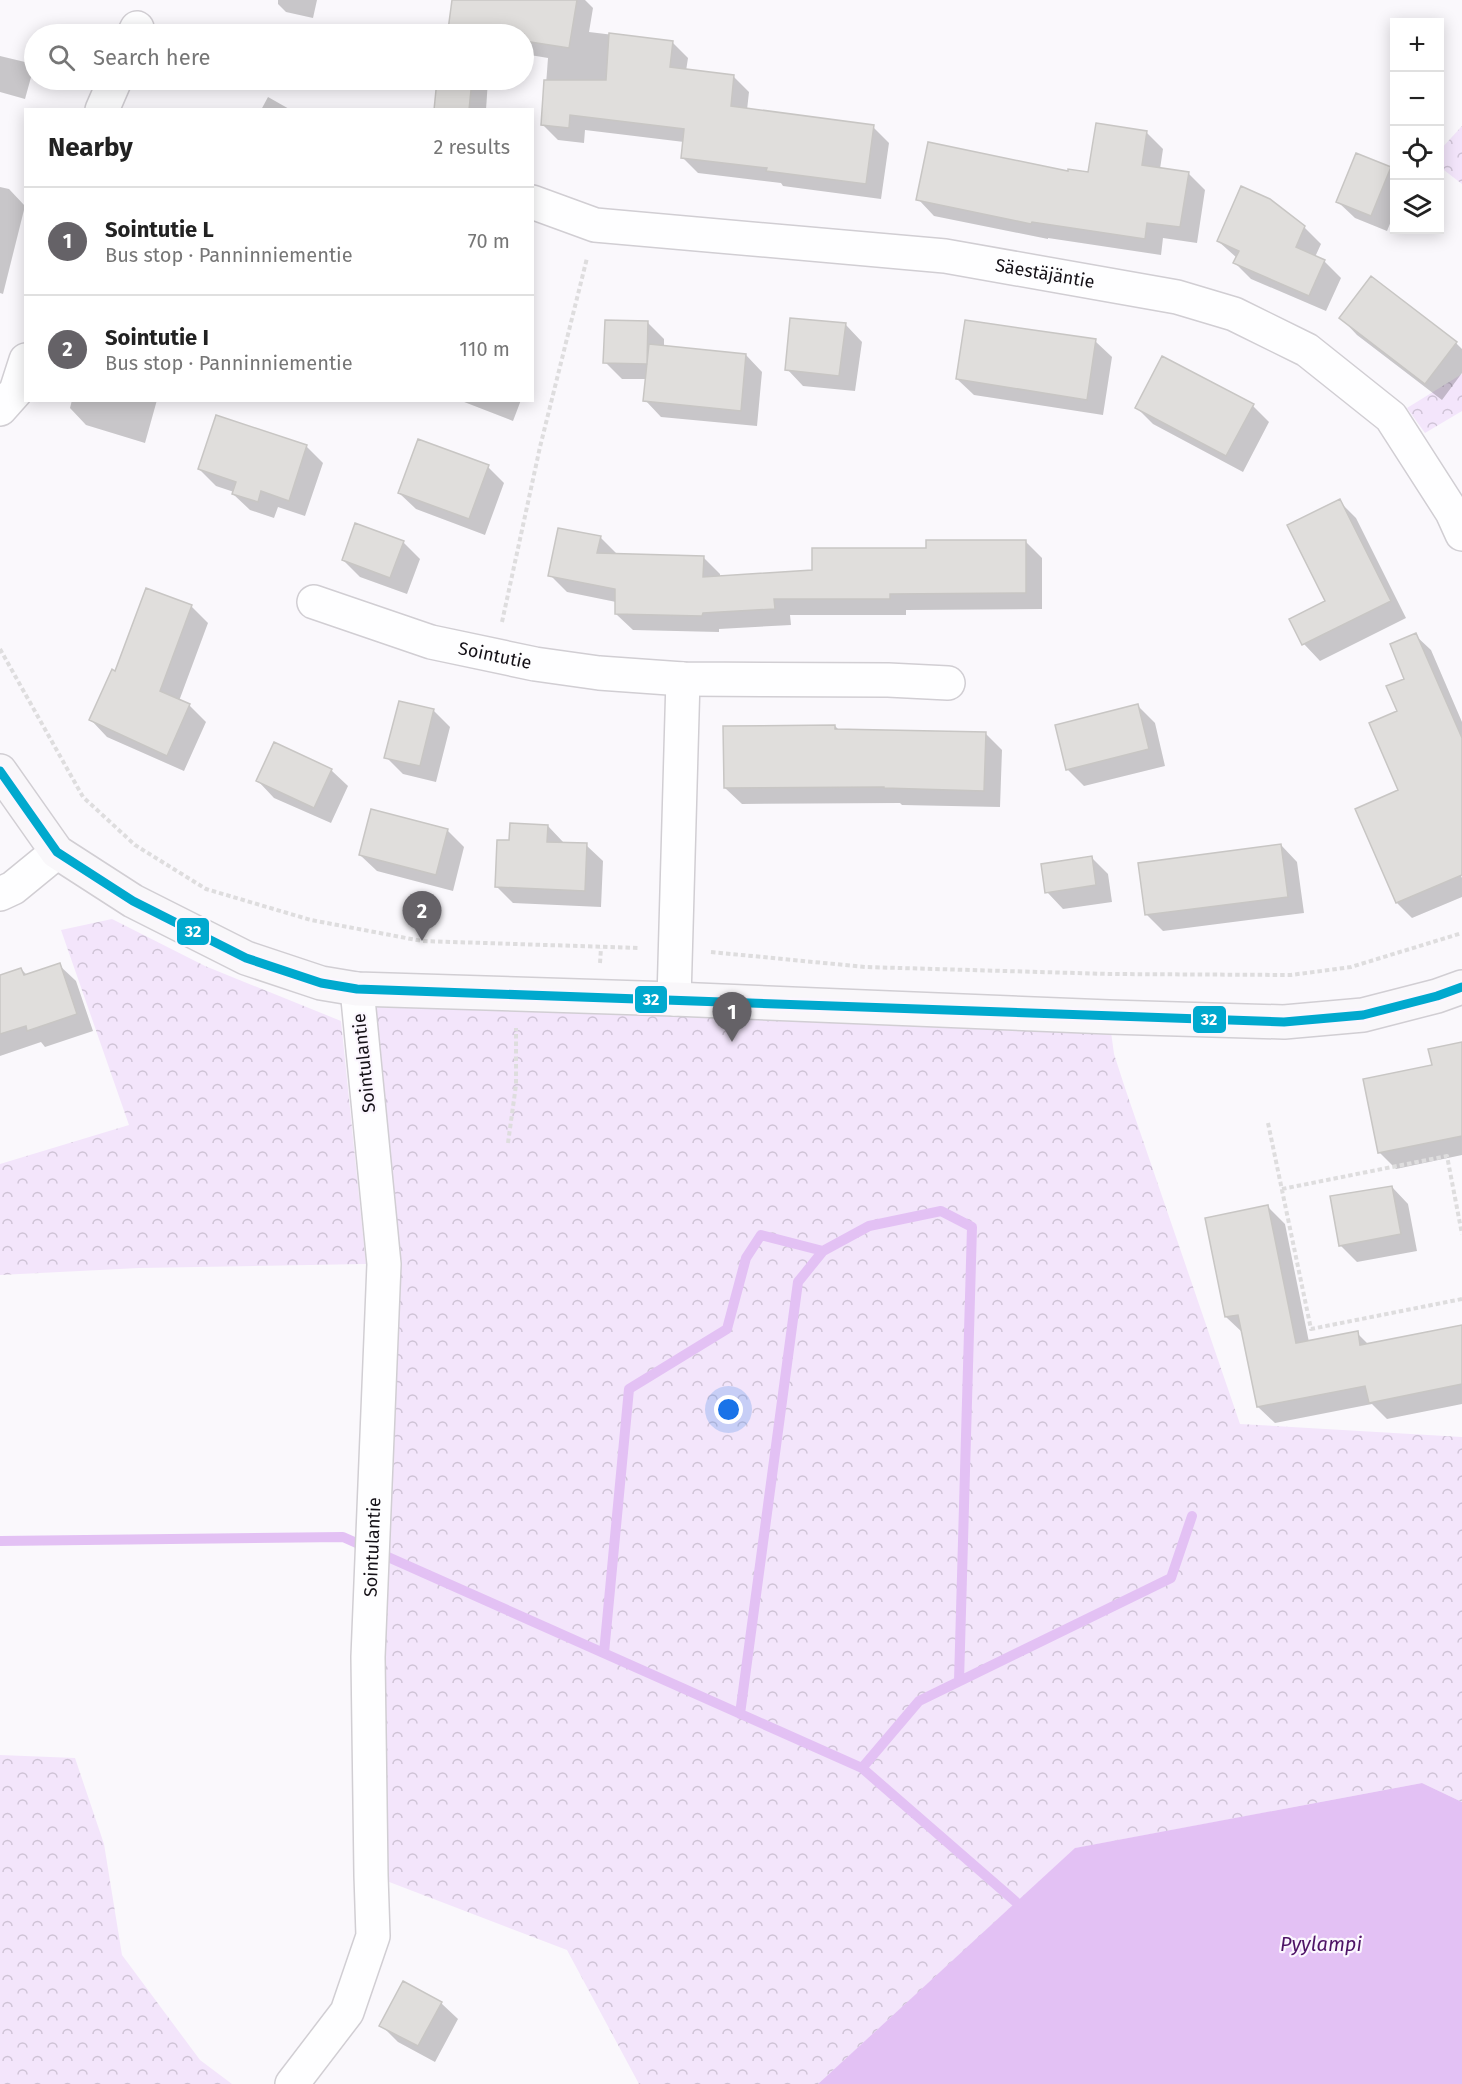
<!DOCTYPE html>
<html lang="en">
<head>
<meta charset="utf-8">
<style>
  body { margin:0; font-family:"Fira Sans",sans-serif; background:#f2f2f2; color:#222 }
  .controls { position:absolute; right:18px; top:18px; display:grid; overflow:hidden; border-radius:0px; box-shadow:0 3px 15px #0003 }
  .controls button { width:54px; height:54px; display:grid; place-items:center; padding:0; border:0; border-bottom:2px solid #e0e0e0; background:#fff; color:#222; font:30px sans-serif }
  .you { position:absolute; left:729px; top:1410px; width:21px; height:21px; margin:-15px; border:4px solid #fff; border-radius:50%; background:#1a73e8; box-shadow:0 0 0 9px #1a73e833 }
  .badge { display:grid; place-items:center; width:39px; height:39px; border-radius:50%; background:#656267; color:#fff; font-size:20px; font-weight:700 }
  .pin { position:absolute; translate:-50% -50px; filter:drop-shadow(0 2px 3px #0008) }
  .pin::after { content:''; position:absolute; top:32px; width:21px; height:18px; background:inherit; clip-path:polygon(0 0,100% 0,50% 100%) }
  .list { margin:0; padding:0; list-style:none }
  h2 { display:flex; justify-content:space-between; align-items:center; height:78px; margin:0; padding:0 24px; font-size:26px }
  h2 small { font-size:20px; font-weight:400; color:#767676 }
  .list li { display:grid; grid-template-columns:39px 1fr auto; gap:18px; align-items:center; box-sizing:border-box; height:108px; padding:0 24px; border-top:2px solid #e0e0e0 }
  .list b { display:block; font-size:22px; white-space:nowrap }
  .list p { margin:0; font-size:20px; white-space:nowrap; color:#767676 }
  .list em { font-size:20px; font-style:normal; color:#767676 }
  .icon { flex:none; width:33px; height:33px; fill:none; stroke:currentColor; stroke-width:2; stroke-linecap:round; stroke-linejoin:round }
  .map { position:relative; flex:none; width:1462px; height:2084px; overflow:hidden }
  .search { position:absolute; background:#fff; box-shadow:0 3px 15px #0003; left:24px; top:24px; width:510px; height:66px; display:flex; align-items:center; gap:15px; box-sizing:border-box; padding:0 21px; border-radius:33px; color:#767676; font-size:22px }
  .panel { position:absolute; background:#fff; box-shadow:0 3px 15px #0003; left:24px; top:108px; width:510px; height:294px; border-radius:0px }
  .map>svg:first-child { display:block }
  .forest { fill:url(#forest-crowns) }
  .water { fill:#e3c1f4 }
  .shadow { fill:#0003 }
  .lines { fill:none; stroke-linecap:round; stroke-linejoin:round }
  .stream { stroke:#e3c1f4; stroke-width:10 }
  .building { fill:#e0dedc; stroke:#c8c6c4; stroke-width:1.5 }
  .street-casing { stroke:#d1ced3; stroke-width:36 }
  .secondary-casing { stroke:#d1ced3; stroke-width:36 }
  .path { stroke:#deddde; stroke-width:4; stroke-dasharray:4.5 3; stroke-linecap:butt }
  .street { stroke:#fefeff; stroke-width:33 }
  .secondary { stroke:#f9f7fa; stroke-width:33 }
  .bus-1-casing { stroke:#fbf6fe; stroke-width:14 }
  .bus-1 { stroke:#00a9ce; stroke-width:9 }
  .labels { text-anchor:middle; stroke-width:4.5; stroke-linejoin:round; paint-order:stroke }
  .street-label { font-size:18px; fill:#151117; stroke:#fbf6fe }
  .water-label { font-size:20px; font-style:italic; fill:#4e1366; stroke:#fbf6fe }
  .line-badge { stroke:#fbf6fe; stroke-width:2 }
  .badge-label { font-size:16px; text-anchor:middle; font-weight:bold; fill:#fff }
</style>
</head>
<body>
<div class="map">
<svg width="1462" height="2084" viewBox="0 0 1462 2084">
  <defs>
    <pattern id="forest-crowns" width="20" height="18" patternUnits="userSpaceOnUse" patternTransform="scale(1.5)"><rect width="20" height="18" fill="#f3e5fb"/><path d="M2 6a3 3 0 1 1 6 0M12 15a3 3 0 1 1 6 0" fill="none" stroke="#cfc3d6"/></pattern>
  </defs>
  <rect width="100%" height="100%" fill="#faf8fc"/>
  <path class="forest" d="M 1462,126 L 1462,184 L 1440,167 L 1440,150 Z
    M 1462,374 L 1462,411 L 1425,433 L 1407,408 Z
    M 112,919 L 205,966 L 341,1021 L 366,1264 L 139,1268 L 0,1275 L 0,1164 L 129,1125 L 61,930 Z
    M 357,989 L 1109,1017 L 1114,1054 L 1125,1088 L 1240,1424 L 1462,1437 L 1462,1802 L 1422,1783 L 1076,1848 L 818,2084 L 639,2084 L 567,1950 L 371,1875 L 384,1264 Z
    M 0,1755 L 75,1758 L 104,1844 L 122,1955 L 200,2060 L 232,2084 L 0,2084 Z"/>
  <path class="water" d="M 1422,1783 L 1462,1802 L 1462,2084 L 818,2084 L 1075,1848 Z"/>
  <path class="shadow" d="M 278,0 L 317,0 L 313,18 L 286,12 L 278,4 Z
    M 454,0 L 585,0 L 593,8 L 589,32 L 672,42 L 688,58 L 686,71 L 734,77 L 749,92 L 747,110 L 873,127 L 889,143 L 881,199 L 783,186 L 781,183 L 698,173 L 682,157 L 684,142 L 585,130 L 584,143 L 558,140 L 543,125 L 548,58 L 524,54 L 524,34 L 449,34 Z
    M 0,56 L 25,62 L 33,70 L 25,99 L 0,92 Z
    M 438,80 L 488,80 L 486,110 L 436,110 Z
    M 268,97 L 291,110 L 261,110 Z
    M 1147,133 L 1163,149 L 1160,169 L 1188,173 L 1205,190 L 1197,243 L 1163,238 L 1161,255 L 1048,238 L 1048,239 L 934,216 L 918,199 L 1069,173 L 1090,174 Z
    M 1390,168 L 1394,172 L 1394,214 L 1387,231 L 1355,218 L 1338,202 Z
    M 0,187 L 9,189 L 25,206 L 3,294 L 0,293 Z
    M 1304,227 L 1321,244 L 1315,257 L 1324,261 L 1341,278 L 1326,311 L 1251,279 L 1235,263 L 1237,258 L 1218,241 Z
    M 1341,318 L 1456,343 L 1462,349 L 1462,373 L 1442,400 L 1357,335 Z
    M 647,322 L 664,339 L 664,347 L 746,355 L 762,372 L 757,426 L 661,417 L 645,400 L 647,379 L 622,379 L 605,362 Z
    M 846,325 L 862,342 L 855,391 L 803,386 L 787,369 Z
    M 1095,341 L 1112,357 L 1103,415 L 974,395 L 957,379 Z
    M 72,400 L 157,400 L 145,443 L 86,425 L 70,408 Z
    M 459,400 L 521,400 L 513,421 Z
    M 1253,406 L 1269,422 L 1243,472 L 1153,424 L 1137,408 Z
    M 306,446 L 323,463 L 305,516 L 278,507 L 274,518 L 250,510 L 233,494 L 234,492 L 216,486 L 199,469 Z
    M 488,467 L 504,483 L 485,535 L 416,509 L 399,493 Z
    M 1339,501 L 1356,518 L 1406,618 L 1320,661 L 1304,644 L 1291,619 L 1327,602 Z
    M 600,537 L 617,554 L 703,557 L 720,574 L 720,577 L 813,571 L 928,549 L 1025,541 L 1042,558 L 1042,609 L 906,610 L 906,615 L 790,615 L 791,625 L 719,629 L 719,632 L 633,630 L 616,614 L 616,602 L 567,592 L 550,575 Z
    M 403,542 L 420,559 L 407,594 L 360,577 L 343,560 Z
    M 191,606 L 208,623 L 179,701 L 189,705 L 206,722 L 184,771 L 107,737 L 91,720 L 116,673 Z
    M 1415,635 L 1431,650 L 1462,722 L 1462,821 L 1441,831 L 1462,878 L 1462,897 L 1412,918 L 1397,903 L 1399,712 Z
    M 1138,706 L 1155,723 L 1165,766 L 1084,786 L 1067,769 Z
    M 433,710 L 450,727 L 436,782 L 403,774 L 386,757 Z
    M 835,726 L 839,730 L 985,733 L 1002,750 L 1000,807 L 902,805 L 900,803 L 742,804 L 725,788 Z
    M 331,770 L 348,786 L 331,823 L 274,798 L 258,781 Z
    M 372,811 L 448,831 L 464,847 L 453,891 L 377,871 L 360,855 Z
    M 548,826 L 564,843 L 586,845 L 603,861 L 601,907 L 513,903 L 497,887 L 510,842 Z
    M 1281,845 L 1297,862 L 1304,913 L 1163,931 L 1146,914 Z
    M 1091,857 L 1108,874 L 1112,902 L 1063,909 L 1047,892 Z
    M 59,965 L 76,981 L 93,1031 L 45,1047 L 41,1042 L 0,1056 L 0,976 L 21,969 L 27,975 Z
    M 1462,1043 L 1462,1155 L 1396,1169 L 1379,1152 L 1433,1066 Z
    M 1392,1187 L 1408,1204 L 1417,1251 L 1357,1262 L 1340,1245 Z
    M 1268,1207 L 1285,1224 L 1309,1342 L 1357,1333 L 1369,1345 L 1462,1327 L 1462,1404 L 1387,1419 L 1372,1404 L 1275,1423 L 1258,1407 L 1243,1333 L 1226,1317 Z
    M 441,2003 L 458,2019 L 435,2062 L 398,2042 L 381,2025 Z"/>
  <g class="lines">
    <path class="stream" d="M 0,1541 L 343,1537 L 862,1768 L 1016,1902
      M 604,1653 L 629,1389 L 727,1329 L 746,1258 L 761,1235 L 823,1251
      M 740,1714 L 798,1282 L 823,1251 L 869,1226 L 941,1211 L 972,1227 L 959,1681
      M 862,1768 L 919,1701 L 1171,1578 L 1192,1516"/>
  </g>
  <path class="building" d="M 452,0 L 577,0 L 569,48 L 524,41 L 524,34 L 477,34 L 448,30 Z
    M 609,33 L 673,41 L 670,67 L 734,75 L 731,106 L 874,125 L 866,184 L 766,171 L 767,168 L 681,158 L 684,129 L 570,115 L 569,128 L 541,125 L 544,80 L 606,80 Z
    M 437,80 L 472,80 L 469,110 L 434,110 Z
    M 1096,123 L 1147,131 L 1142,165 L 1189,172 L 1180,227 L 1147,223 L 1145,239 L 1032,222 L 1031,224 L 916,200 L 928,142 L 1068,171 L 1068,169 L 1088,172 Z
    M 1356,153 L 1391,167 L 1371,216 L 1336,202 Z
    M 1241,186 L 1270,199 L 1305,226 L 1296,247 L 1325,260 L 1309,296 L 1233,263 L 1239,251 L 1217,241 Z
    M 1371,276 L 1457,342 L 1425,384 L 1339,318 Z
    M 790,318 L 846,323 L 839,376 L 785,370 Z
    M 605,320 L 648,321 L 647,364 L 603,363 Z
    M 965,320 L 1096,339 L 1087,400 L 956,379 Z
    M 649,344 L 746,354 L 741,411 L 643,401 Z
    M 1162,356 L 1254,404 L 1226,456 L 1135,408 Z
    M 216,415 L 307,445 L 289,501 L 261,491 L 258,502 L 232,494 L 236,482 L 198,469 Z
    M 418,439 L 489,465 L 469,519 L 398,493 Z
    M 1340,499 L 1391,601 L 1302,645 L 1289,619 L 1325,601 L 1287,525 Z
    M 355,523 L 404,541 L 390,578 L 342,560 Z
    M 558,528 L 601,536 L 597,553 L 704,556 L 703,577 L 812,570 L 812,548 L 926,548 L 926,540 L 1026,540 L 1026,593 L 890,594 L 890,599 L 774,599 L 775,609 L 703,613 L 702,616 L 615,614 L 615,589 L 548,576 Z
    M 146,588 L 192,605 L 160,691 L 190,704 L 167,756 L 89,720 L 112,669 L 115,671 Z
    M 1416,633 L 1462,738 L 1462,875 L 1396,903 L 1355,809 L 1398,790 L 1369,723 L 1397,711 L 1386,686 L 1404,679 L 1390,644 Z
    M 399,701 L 434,709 L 420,766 L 384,758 Z
    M 1138,704 L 1149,749 L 1066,770 L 1055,725 Z
    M 835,725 L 835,729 L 986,732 L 984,791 L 884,788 L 884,787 L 724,788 L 723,726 Z
    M 274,742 L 332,769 L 314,808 L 256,781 Z
    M 371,809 L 448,829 L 436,875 L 359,855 Z
    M 510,823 L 548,825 L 547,842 L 587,843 L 585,891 L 495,887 L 497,840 L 509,840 Z
    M 1281,844 L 1288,897 L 1145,915 L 1138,863 Z
    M 1092,856 L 1096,885 L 1045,893 L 1041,864 Z
    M 60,963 L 77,1014 L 27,1031 L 26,1026 L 0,1034 L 0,975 L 21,968 L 24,975 Z
    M 1462,1042 L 1462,1136 L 1378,1153 L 1363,1079 L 1432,1065 L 1428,1049 Z
    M 1392,1186 L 1401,1234 L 1339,1246 L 1330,1196 Z
    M 1268,1205 L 1296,1343 L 1358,1331 L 1360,1345 L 1462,1325 L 1462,1384 L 1369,1403 L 1365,1386 L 1257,1407 L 1238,1315 L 1225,1317 L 1205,1218 Z
    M 403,1981 L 442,2002 L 418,2046 L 379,2026 Z"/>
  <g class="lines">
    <defs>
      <g id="street">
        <path d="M 134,34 L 137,28"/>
        <path d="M 102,110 L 115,80"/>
        <path id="s1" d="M 532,202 L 595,225 L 945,256 L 1177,297 L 1234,314 L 1307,350 L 1391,417 L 1452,512 L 1462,534"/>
        <path d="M 0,409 L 16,391 L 26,360"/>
        <path id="s2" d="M 314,602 L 431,642 L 535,664 L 599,673 L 683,679 L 888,680 L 948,683"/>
        <path d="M 0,894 L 13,888 L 57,852"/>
        <path d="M 674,999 L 683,679"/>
        <path id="s3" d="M 292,2084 L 347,2012 L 373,1936 L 371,1875 L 368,1657 L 384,1264 L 357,989"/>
      </g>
      <path id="secondary" d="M 0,771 L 57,852 L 133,901 L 246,958 L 321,983 L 357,989 L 674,999 L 1109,1017 L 1284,1022 L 1363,1015 L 1437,996 L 1462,987"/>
    </defs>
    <use href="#street" class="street-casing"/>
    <use href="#secondary" class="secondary-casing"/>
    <path class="path" d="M 502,622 L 540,447 L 587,258
      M 0,649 L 83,797 L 135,845 L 206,889 L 311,920 L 422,941 L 640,948
      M 711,952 L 865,967 L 1110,974 L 1291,975 L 1351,967 L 1462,933
      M 600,963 L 601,948
      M 1268,1123 L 1311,1329 L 1462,1299
      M 508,1143 L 516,1085 L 516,1028
      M 1282,1189 L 1447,1156 L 1462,1234"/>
    <use href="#street" class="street"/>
    <use href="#secondary" class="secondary"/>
    <defs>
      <path id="bus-1" d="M 0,771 L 57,852 L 133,901 L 246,958 L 321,983 L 357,989 L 1284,1022 L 1363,1015 L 1437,996 L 1462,987"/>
    </defs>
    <use href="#bus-1" class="bus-1-casing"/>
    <use href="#bus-1" class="bus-1"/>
  </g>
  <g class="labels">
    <g class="street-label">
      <text dy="6" stroke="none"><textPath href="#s1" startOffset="520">Säestäjäntie</textPath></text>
      <text dy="6" stroke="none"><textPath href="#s2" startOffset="189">Sointutie</textPath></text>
      <text transform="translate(364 1063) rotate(-96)" y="6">Sointulantie</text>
      <text dy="6" stroke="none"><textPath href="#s3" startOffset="560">Sointulantie</textPath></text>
    </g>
    <g class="water-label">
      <text x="1321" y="1951">Pyylampi</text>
    </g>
  </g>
  <g class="line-badge">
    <rect x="176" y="917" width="34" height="29" rx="6" fill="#00a9ce"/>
    <rect x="634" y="985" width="34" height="29" rx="6" fill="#00a9ce"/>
    <rect x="1192" y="1005" width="35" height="29" rx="6" fill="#00a9ce"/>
  </g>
  <g class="badge-label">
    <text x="193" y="937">32</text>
    <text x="651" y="1005">32</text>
    <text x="1209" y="1025">32</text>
  </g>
</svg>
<div class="controls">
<button>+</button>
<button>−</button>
<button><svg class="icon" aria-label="locate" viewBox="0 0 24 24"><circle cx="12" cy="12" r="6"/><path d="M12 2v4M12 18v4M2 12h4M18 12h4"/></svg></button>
<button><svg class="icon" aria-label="layers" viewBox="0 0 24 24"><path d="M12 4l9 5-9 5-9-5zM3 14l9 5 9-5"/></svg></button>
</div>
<div class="you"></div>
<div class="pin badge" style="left:732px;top:1042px">1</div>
<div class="pin badge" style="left:422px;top:941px">2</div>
<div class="search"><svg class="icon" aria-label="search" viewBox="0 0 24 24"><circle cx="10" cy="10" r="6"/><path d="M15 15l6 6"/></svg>Search here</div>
<section class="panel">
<h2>Nearby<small>2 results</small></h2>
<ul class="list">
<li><span class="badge">1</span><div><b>Sointutie L</b><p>Bus stop · Panninniementie</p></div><em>70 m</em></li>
<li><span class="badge">2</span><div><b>Sointutie I</b><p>Bus stop · Panninniementie</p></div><em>110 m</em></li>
</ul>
</section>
</div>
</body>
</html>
